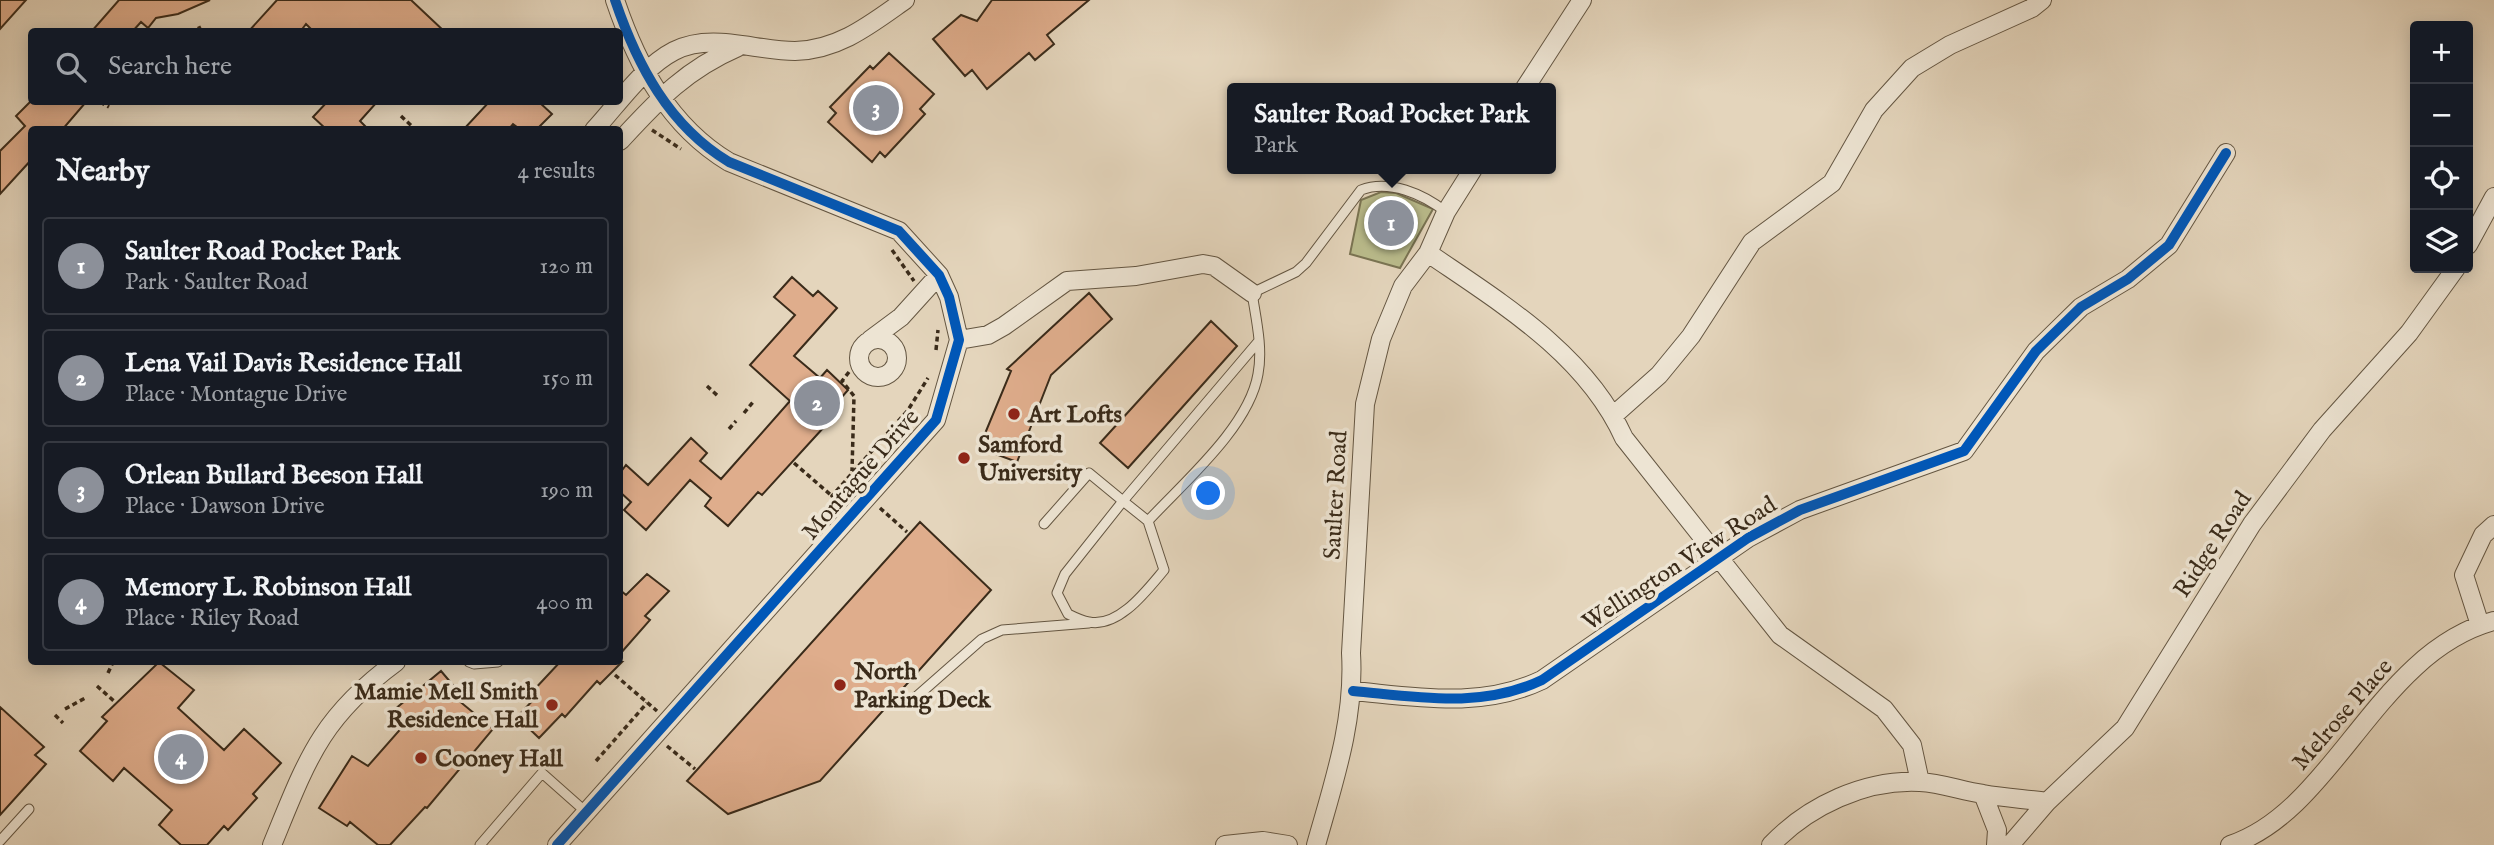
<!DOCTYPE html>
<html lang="en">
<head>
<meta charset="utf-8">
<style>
  body { margin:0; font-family:"IM FELL English",serif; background:#242831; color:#f1f3f6 }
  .controls { position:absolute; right:21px; top:21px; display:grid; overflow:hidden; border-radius:7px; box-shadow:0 4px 18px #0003 }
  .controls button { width:63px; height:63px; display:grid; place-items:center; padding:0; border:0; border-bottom:2px solid #363941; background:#171b24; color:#f1f3f6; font:35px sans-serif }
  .you { position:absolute; left:1209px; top:494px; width:24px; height:24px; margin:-18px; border:5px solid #fff; border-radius:50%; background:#1a73e8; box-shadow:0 0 0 10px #1a73e833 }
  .badge { display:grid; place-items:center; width:46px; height:46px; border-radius:50%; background:#8c9099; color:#fff; font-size:23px; font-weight:700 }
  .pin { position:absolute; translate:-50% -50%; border:4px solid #fff; box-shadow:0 2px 7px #0006 }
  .popup { position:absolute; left:1227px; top:83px; width:329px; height:91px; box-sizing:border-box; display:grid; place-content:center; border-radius:7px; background:#171b24; filter:drop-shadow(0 2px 5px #0005); font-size:23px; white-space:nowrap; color:#9ea1a6 }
  .popup b { font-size:26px; color:#f1f3f6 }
  .popup::after { content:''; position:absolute; left:50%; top:100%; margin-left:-14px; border:14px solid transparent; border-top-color:#171b24 }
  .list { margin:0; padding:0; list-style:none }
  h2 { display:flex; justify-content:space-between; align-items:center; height:91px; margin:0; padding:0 28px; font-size:30px }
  h2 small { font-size:23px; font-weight:400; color:#9ea1a6 }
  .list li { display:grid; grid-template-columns:46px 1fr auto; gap:21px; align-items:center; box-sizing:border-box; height:98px; margin:0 14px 14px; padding:0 14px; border:2px solid #363941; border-radius:7px }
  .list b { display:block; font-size:26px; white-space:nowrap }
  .list p { margin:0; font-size:23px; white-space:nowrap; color:#9ea1a6 }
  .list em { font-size:23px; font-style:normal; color:#9ea1a6 }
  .icon { flex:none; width:38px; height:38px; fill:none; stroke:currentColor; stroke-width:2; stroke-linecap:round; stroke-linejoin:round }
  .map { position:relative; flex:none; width:2494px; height:845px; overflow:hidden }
  .search { position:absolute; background:#171b24; box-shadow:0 4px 18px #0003; left:28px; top:28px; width:595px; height:77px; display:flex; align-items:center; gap:18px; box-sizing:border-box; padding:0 24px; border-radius:7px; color:#9ea1a6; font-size:26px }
  .panel { position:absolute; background:#171b24; box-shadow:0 4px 18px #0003; left:28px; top:126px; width:595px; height:539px; border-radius:7px }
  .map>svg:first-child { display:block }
  .green { fill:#babc8c; stroke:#7a7453; stroke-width:2 }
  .building { fill:#dfad8c; stroke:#3a2b1a; stroke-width:2 }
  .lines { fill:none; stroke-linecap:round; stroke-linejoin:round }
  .lane-casing { stroke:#645642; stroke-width:11 }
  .street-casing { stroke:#645642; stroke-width:20 }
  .path { stroke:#3a2b1a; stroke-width:3.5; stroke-dasharray:5 3.5; stroke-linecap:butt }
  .lane { stroke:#ede4d3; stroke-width:9 }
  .street { stroke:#ede4d3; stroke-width:18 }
  .cycleway-casing { stroke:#ede4d3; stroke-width:15 }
  .cycleway { stroke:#0057b8; stroke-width:10 }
  .poi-dot { fill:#8f2418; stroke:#ede4d3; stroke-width:2.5 }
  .labels { text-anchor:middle; stroke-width:7; stroke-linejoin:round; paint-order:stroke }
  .poi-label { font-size:24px; font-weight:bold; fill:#3a2b1a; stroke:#ede4d3; text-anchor:start }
  .street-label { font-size:24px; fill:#3a2b1a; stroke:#ede4d3 }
</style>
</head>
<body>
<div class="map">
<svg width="2494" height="845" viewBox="0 0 2494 845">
  <rect width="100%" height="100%" fill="#e4d5bc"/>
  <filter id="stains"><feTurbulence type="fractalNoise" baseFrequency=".00286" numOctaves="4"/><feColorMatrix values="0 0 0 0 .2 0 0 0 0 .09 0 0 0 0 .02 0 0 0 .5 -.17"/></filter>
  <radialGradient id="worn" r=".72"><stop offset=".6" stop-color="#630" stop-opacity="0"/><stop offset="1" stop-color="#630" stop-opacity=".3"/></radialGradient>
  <path class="green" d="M 1381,192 L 1396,193 L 1433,209 L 1400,268 L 1350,254 L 1361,200 Z"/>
  <path class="building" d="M 0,0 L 26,0 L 0,29 Z
    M 119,0 L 210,0 L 178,14 L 156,18 L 148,28 L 141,22 L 132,32 L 91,32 Z
    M 277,0 L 411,0 L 445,32 L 314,32 L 306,24 L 300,32 L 248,32 Z
    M 992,0 L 1089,0 L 1047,35 L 1054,44 L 1035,60 L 1029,53 L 987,89 L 972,70 L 965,76 L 933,39 L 961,15 L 977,21 Z
    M 889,53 L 934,94 L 920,109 L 925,114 L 885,157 L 880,152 L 872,162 L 828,122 L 836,113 L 830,107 L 870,66 L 873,69 Z
    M 30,102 L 86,102 L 62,130 L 32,130 L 32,159 L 0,194 L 0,151 L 25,126 L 16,116 Z
    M 327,102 L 377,102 L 360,121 L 369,130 L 327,130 L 313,117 Z
    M 489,102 L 539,102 L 552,114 L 536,130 L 521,130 L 513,124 L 508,130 L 463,130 Z
    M 792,277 L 813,296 L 818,291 L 837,308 L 794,356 L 820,378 L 827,370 L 848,390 L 819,423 L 824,427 L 762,495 L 758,492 L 728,526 L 705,506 L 711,498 L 690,480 L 646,530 L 624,510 L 631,502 L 620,492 L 620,473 L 626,465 L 648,485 L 691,438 L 707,453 L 700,461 L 721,479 L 790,401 L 750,365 L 795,315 L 774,297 Z
    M 1089,293 L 1112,319 L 1051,375 L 1017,462 L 979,448 L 1011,371 L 1007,369 Z
    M 1211,321 L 1237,346 L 1128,468 L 1100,443 Z
    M 920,522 L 991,590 L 820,781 L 728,814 L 687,781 Z
    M 647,574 L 669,591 L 645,616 L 650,620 L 620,654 L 620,590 L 626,595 Z
    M 159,662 L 194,690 L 178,708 L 224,750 L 244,729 L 281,763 L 253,794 L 257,798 L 228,830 L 224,826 L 207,845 L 181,845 L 159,825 L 172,810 L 124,768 L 113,781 L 80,751 L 107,721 L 102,717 Z
    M 560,662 L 622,662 L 600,684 L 597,681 L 565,717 L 562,714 L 539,738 L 517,717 L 537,696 L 532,692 Z
    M 441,671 L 463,697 L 458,700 L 493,729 L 427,808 L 425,807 L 390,845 L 378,845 L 350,822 L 347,826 L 319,808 L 352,756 L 368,766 L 405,724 L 394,710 Z
    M 0,707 L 44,747 L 35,755 L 46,764 L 0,815 Z"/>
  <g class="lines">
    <defs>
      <path id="lane" d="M 1148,521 L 1123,501 L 1065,574 L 1057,593 L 1068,614 C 1074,617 1082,621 1089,622 C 1119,628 1147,590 1164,570 L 1148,521 C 1184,482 1249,427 1258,374 C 1263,348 1256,319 1252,293 L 1296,272 L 1306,263 L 1361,190 C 1389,179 1423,194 1446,212
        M 1044,524 L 1089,473 L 1123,501 L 1258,342
        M 469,662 L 474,664 L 498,662
        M 907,705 L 982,639 L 1002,630 L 1089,623
        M 0,841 L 29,809
        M 480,845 L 542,773 L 586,812"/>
      <path id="street" d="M 1525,88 L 1582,0
        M 594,130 C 618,104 643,67 674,51 C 712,32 755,51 795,51 C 839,50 871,24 905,0
        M 620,141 C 658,100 685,70 738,47
        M 2468,245 L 2494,197
        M 1428,253 C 1501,303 1586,354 1624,438 L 1780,635 L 1884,709 L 1912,745 L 1920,782
        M859 358a19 19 0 1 1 38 0a19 19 0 1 1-38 0Z
        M 870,340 L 901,317 L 939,275
        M 959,340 L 988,335 L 1004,326 L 1067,281 L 1136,276 L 1203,264 L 1214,266 L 1252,293
        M 1614,415 L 1659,375 L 1691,336 L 1752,242 L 1832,183 L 1874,110 L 1912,68 L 1950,45 L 2032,8 L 2042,0
        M 2480,625 L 2464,575 L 2483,535 L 2494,525
        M 1353,691 C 1418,697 1481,709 1542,680 L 1748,538 L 1800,510 L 1964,451 L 2036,351 L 2081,307 L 2128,279 L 2169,245 L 2226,153
        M 1983,794 L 1997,830 L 1996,845
        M 272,845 C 307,760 320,718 396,662
        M 557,845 L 936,420 L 959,340 L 949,297 L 939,275 L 899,231 L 729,162 C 669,126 637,65 615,0
        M 1225,845 L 1263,841 L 1288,845
        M 1316,845 C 1334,781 1355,720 1351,653 L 1365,404 L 1381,339 L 1403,286 L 1428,253 L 1446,212 L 1473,169
        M 1771,845 C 1808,806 1865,779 1920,782 C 1941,783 1962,791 1983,794 C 2005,798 2026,799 2047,802
        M 2010,845 L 2047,802 L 2125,728 L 2252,524 L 2322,430 L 2409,333 L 2456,268
        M 2230,845 C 2334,811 2377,652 2494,621"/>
    </defs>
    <use href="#lane" class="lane-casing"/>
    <use href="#street" class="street-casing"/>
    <path class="path" d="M 190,32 L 201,27
      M 100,102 L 109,107
      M 401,116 L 416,130
      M 652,130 L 681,149
      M 892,250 L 914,281
      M 936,350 L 938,330
      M 849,372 L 842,381 L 854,396 L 852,471
      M 707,386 L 719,397
      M 744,413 L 753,402
      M 729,429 L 736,421
      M 794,463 L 832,496
      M 840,503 L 832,496 L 908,410 L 928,378
      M 880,508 L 907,532
      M 108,673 L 113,662
      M 615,675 L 657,711
      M 97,686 L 115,702
      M 65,709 L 87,697
      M 55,715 L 63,723
      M 667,746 L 695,769
      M 596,761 L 647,703"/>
    <use href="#lane" class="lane"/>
    <use href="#street" class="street"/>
    <defs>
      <path id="cycleway" d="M 1353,691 C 1418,697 1481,709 1542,680 L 1748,538 L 1800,510 L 1964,451 L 2036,351 L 2081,307 L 2128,279 L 2169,245 L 2226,153
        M 557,845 L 936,420 L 959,340 L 949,297 L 939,275 L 899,231 L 729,162 C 669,126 637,65 615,0"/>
    </defs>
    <use href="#cycleway" class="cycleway-casing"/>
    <use href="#cycleway" class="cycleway"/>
  </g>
  <g class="poi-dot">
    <circle cx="1014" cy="414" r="7"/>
    <circle cx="964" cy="458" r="7"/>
    <circle cx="840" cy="685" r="7"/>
    <circle cx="552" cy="705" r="7"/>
    <circle cx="421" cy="758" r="7"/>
  </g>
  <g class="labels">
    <g class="poi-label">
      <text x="1028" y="422">Art Lofts</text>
      <text x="978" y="452">Samford<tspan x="978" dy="28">University</tspan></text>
      <text x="854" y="679">North<tspan x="854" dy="28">Parking Deck</tspan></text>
      <text x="538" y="699" text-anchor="end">Mamie Mell Smith<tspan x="538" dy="28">Residence Hall</tspan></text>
      <text x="435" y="766">Cooney Hall</text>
    </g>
    <g class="street-label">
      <text transform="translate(860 474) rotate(-49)" y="8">Montague Drive</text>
      <text transform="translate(1335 495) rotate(-87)" y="8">Saulter Road</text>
      <text transform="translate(2212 544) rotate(-57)" y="8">Ridge Road</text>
      <text transform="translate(1679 563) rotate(-33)" y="8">Wellington View Road</text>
      <text transform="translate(2342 714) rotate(-49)" y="8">Melrose Place</text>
    </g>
  </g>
  <rect width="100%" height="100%" filter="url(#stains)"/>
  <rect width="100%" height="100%" fill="url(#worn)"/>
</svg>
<div class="controls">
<button>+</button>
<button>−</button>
<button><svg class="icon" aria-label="locate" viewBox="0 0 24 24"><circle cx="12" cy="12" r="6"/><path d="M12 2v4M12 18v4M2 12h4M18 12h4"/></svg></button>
<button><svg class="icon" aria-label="layers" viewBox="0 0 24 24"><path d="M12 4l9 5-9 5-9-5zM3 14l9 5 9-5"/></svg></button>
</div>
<div class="you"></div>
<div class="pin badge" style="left:1391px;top:223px">1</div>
<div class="popup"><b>Saulter Road Pocket Park</b>Park</div>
<div class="pin badge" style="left:817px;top:403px">2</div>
<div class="pin badge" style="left:876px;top:108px">3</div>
<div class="pin badge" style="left:181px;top:757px">4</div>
<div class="search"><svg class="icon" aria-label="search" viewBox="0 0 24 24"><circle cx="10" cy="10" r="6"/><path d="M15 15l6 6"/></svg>Search here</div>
<section class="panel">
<h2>Nearby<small>4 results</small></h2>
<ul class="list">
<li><span class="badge">1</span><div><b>Saulter Road Pocket Park</b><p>Park · Saulter Road</p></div><em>120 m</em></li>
<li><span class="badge">2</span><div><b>Lena Vail Davis Residence Hall</b><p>Place · Montague Drive</p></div><em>150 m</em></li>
<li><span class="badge">3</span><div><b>Orlean Bullard Beeson Hall</b><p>Place · Dawson Drive</p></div><em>190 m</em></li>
<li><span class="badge">4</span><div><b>Memory L. Robinson Hall</b><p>Place · Riley Road</p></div><em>400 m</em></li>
</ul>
</section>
</div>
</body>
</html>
